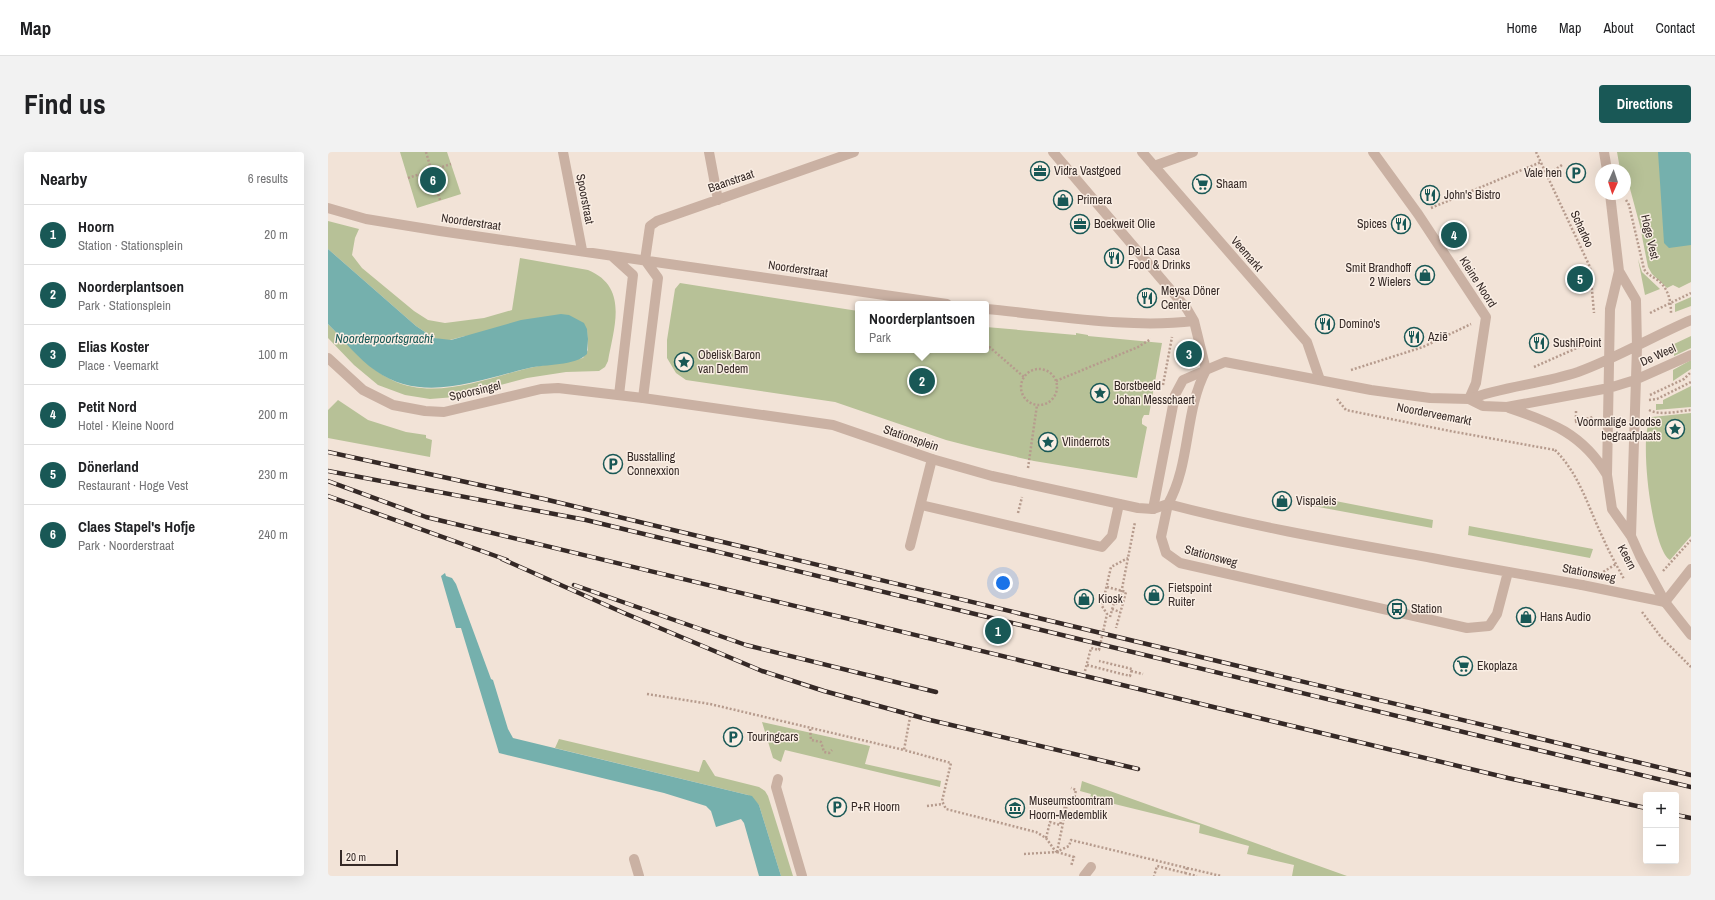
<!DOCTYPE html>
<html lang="en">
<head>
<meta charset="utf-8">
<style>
  body { margin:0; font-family:"Archivo Narrow",sans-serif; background:#f2f2f2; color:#202124 }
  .controls { position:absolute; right:12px; bottom:12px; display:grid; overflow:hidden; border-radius:4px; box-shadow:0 4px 16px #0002 }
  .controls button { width:36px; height:36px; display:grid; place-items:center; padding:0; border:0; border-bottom:1px solid #e0e0e0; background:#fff; color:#202124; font:20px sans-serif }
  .compass { position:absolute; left:1267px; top:12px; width:36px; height:36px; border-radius:50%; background:#fff; box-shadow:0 4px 16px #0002; rotate:183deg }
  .scale { position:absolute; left:12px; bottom:10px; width:58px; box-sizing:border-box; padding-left:4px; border:2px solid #352926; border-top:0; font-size:11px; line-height:14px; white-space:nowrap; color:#352926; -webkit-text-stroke:3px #faeee4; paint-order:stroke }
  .you { position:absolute; left:675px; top:431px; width:14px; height:14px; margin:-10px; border:3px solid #fff; border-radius:50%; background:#1a73e8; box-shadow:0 0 0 6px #1a73e833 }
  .badge { display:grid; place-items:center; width:26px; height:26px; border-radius:50%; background:#195856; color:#fff; font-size:13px; font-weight:700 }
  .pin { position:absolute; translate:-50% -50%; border:2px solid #fff; box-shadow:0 1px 4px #0006 }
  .popup { position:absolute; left:527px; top:149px; width:134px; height:52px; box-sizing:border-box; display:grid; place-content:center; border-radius:4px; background:#fff; filter:drop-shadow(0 1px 3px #0005); font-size:13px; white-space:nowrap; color:#757577 }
  .popup b { font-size:15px; color:#202124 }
  .popup::after { content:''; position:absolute; left:50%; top:100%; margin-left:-8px; border:8px solid transparent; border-top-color:#fff }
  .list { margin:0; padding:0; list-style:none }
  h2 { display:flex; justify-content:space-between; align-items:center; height:52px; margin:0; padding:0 16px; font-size:17px }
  h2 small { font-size:13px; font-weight:400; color:#757577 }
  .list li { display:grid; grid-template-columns:26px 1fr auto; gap:12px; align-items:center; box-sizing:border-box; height:60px; padding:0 16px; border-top:1px solid #e0e0e0 }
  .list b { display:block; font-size:15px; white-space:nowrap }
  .list p { margin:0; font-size:13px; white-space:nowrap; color:#757577 }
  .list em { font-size:13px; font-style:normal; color:#757577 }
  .map { position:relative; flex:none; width:1363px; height:724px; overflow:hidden; border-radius:4px }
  header { display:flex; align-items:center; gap:24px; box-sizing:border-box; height:56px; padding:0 20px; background:#fff; border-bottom:1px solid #e0e0e0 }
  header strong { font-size:19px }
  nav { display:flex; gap:22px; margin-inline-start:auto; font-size:14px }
  .intro { display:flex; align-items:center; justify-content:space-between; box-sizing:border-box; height:96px; padding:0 24px }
  h1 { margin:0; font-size:28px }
  .button { padding:10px 18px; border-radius:4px; background:#195856; color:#fff; font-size:14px; font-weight:700 }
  main { display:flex; gap:24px; padding:0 24px }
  aside { flex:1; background:#fff; border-radius:4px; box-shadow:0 4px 16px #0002 }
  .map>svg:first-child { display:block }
  .green { fill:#b7c197 }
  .water { fill:#75b0ad }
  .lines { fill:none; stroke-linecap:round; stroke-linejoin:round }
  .path { stroke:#b69b8d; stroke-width:2.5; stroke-dasharray:2 2; stroke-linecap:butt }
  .service { stroke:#cab1a3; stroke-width:10 }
  .pedestrian { stroke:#cab1a3; stroke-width:10 }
  .minor { stroke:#cab1a3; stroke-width:10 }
  .tertiary { stroke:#cab1a3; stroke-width:10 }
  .rail-casing { stroke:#352926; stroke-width:4.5 }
  .rail { stroke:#faeee4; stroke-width:3; stroke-dasharray:9; stroke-linecap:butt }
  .labels { text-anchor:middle; stroke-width:3; stroke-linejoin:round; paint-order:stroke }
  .poi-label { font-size:12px; fill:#352926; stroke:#faeee4; text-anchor:start }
  .street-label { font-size:12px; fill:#352926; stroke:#faeee4 }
  .water-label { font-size:13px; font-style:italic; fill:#195856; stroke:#faeee4 }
</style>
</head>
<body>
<header>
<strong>Map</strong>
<nav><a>Home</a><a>Map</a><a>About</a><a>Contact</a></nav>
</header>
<div class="intro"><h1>Find us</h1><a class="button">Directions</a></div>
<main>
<aside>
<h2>Nearby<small>6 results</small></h2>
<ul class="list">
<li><span class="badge">1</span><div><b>Hoorn</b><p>Station · Stationsplein</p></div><em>20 m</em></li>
<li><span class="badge">2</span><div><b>Noorderplantsoen</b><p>Park · Stationsplein</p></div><em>80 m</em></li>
<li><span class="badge">3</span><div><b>Elias Koster</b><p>Place · Veemarkt</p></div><em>100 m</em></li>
<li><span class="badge">4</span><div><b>Petit Nord</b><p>Hotel · Kleine Noord</p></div><em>200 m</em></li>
<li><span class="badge">5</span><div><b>Dönerland</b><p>Restaurant · Hoge Vest</p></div><em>230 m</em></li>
<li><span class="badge">6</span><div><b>Claes Stapel's Hofje</b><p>Park · Noorderstraat</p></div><em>240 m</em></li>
</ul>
</aside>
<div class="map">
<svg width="1363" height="724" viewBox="0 0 1363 724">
  <rect width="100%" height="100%" fill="#f2e3d7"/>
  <path class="green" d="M 72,0 L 119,0 L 133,42 L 89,56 Z
    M 1289,0 L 1363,0 L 1363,130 L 1351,136 L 1345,133 L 1339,136 L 1324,122 L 1320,115 L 1312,74 L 1297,18 L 1292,17 Z
    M 0,69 L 31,77 L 27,86 L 24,103 L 34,116 L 86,159 L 100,168 L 117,171 L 156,166 L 184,158 L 192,106 L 260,118 C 301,135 286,175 280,209 L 277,215 L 271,219 L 238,220 L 199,226 L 127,245 L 102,247 L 77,243 L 50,233 L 26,213 L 0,186 L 0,172 C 20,192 39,216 64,228 C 107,249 159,226 201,216 C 219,212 237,210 255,206 L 260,198 L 259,177 L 137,184 L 118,189 L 106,186 L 88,174 L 0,97 Z
    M 1310,107 L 1314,120 L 1332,137 L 1317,143 Z
    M 352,131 L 530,159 L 530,198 L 658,198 L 658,175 L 748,183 L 748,181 L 760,183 L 760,184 L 834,191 L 821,263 L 816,263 L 814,267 L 814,272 L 819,275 L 809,326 L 706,309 L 649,296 L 618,288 L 507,250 L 358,228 L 348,221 L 339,206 L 339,188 L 347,137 Z
    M 1363,145 L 1363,154 L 1347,160 L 1347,152 Z
    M 1363,184 L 1363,196 L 1346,204 L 1346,192 Z
    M 1363,208 L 1363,217 L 1345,229 L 1345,218 Z
    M 1363,234 L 1363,255 L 1328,258 L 1328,252 L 1335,252 L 1335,248 Z
    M 10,248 L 40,268 L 78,280 L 98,283 L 98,286 L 104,288 L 102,305 L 0,286 L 0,258 Z
    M 1363,261 L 1363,384 L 1342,408 C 1324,399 1309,277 1324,265 Z
    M 992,346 L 1105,368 L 1104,376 L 985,354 L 985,351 Z
    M 1141,374 L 1265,397 L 1262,406 L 1140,383 Z
    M 434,570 L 542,594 L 537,612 L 613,629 L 612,635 L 457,598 L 453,610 L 445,606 Z
    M 231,587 L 371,620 L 375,608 L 377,608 L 387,624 L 431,635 L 437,639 L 440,644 L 465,724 L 453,724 L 431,653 L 420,643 L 227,596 Z
    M 754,629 L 1019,724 L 964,724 L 966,713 L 919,702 L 921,694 L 871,681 L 872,673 L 762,646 L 763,642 L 752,639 Z"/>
  <path class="water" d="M 1330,0 L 1363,0 L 1363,93 L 1341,96 L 1336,91 Z
    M 0,97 L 88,174 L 106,186 L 123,188 L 193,168 L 233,162 L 241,163 L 256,171 L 259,177 L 260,187 L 259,202 C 247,214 217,212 201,216 C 150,228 95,252 48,219 C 30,207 15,187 0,172 Z
    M 117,421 L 118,424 L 124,426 L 128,432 L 163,527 L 165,528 L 180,577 L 185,586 L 424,644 L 431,653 L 453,724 L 431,724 L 416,671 L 413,667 L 388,675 L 383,659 L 378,654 L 336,641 L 171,601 L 133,476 L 128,476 L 113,424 Z"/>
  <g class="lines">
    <path class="path" d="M 98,0 L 112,48
      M 1208,0 L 1262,115 L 1266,161
      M 1219,23 L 1234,13
      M 80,26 L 123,12
      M 1298,48 L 1301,53 L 1316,117 C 1319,122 1323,124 1328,127 C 1340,135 1343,148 1343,161
      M 1103,56 L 1213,10
      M 1322,161 L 1363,141
      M 658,192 L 696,225
      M 1206,215 L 1267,188
      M693 235a18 18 0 1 1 36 0a18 18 0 1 1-36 0Z
      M 1023,218 L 1095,195 L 1143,172
      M 728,229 L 810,195 L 823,187
      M 835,233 L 844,185
      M 1322,243 L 1356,227 L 1363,220
      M 1009,247 L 1018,258 L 1122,279 L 1227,298
      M 1321,248 L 1329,247 L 1363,230
      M 1321,258 C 1333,264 1351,259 1363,258
      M 1248,269 L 1248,257
      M 1247,270 L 1265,265
      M 1227,298 C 1252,323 1260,355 1275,386 C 1281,400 1289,414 1296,427
      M 700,316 L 709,253
      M 690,361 L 694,345
      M 1335,419 L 1363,388
      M 1272,422 L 1288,412
      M 779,435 L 798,440 L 788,476
      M 784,457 L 792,460
      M 1314,460 L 1333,485 L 1363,515
      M 782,465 L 786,451 L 791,452 L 807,370
      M 759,513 L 802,524 L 804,517 L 771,509
      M 757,519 L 763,496 L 771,498 L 779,462 L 774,454 L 783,415 L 800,406
      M 803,519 L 815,522
      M 319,542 L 382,552 L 576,598
      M 583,560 L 576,598 L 623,611 L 614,649 L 618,657 L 708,680 L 718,686 L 728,700
      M 482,577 L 483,588 L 493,590 L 496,600 L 501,601 L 504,598
      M 599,654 L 615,652
      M 718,686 L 722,670 L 732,673 L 739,646 L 746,647 L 748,638 L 743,636
      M 729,700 L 739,652
      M 729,700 L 746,705 L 743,714
      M 696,702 L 728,700 L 741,694 L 743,688 L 859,716 L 857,721 L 829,714 L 826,724
      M 859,716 L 893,724
      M 857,721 L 869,724"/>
    <path class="service" d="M 593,353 L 774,395 L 784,384 L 791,352
      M 825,357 L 847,243 L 855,228 L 878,218
      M 582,394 L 604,307
      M 1254,433 L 1337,450
      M 450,627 L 448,635 L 474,724
      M 306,707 L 311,724
      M 756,724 L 763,715"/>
    <path class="pedestrian" d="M 1045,0 L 1090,62 L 1158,165 L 1148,231 L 1141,247
      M 826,14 L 865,0"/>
    <path class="minor" d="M 235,0 L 254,98
      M 381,0 L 390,48
      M 725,0 L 859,157 L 866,169 L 878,218
      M 814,0 L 979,190 L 992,228
      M 0,56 L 38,67 L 112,79 L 619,152
      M 284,104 L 305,123 L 291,243
      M 317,108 L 322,74 L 329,69 L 526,0
      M 658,157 C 725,163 799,177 866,169
      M 315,246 L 330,126 L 317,108
      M 1180,420 L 1169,462 L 1161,474 L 1139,476 L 852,411 L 838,401 L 833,385 L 840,352 C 927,375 1015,390 1104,406 L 1125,410 L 1254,433
      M 1337,450 L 1363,417"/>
    <path class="tertiary" d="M 1276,0 L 1279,18
      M 1282,42 L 1291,119 L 1282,157 L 1279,323 L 1284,357 L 1303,384 L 1312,404 L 1337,450 L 1363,483
      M 1291,119 L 1308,148 L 1309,195 L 1303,384
      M 0,206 L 35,238 L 65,253 L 97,259 L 116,260 L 213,237 L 230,236 L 315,246 L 505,273 L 604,307 L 664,324 L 810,356 L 825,357 L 840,352 C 863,311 856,260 878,218 L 897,210 L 1043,238 L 1102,246 L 1141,247 L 1155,254 L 1179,255 L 1281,236 L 1307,228 L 1363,203
      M 1141,247 C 1176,234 1214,232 1250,220 C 1289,206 1325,184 1363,168
      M 1181,256 C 1223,270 1255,282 1279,323"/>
    <defs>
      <path id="rail" d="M 0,300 L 216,347 L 1363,623
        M 0,319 L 258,368 L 1363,635
        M 0,329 L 98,365 L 1180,626 L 1318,656
        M 0,344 L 179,408
        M 174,407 L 296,461 L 434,519 L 496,539 L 602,568 L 810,617
        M 246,433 L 418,493 L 608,540
        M 1348,663 L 1363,666"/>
    </defs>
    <use href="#rail" class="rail-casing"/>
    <use href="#rail" class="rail"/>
  </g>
  <defs>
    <symbol id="office-ring" viewBox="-11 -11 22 22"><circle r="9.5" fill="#faeee4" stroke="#195856" stroke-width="1.5"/><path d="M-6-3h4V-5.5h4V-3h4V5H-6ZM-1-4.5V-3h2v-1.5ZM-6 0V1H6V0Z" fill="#195856"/></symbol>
    <symbol id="parking-ring" viewBox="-11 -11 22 22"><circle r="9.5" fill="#faeee4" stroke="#195856" stroke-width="1.5"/><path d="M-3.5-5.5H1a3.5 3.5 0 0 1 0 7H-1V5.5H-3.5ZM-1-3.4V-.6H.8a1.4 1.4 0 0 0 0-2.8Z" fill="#195856"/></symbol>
    <symbol id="supermarket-ring" viewBox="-11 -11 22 22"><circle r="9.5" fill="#faeee4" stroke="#195856" stroke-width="1.5"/><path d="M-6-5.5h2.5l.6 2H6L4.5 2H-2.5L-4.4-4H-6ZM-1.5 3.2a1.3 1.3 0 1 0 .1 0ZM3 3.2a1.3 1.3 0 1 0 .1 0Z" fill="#195856"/></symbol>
    <symbol id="restaurant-ring" viewBox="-11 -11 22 22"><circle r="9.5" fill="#faeee4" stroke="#195856" stroke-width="1.5"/><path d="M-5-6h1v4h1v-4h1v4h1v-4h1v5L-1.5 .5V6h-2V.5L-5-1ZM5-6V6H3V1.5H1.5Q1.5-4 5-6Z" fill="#195856"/></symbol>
    <symbol id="shop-ring" viewBox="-11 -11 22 22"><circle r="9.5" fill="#faeee4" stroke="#195856" stroke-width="1.5"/><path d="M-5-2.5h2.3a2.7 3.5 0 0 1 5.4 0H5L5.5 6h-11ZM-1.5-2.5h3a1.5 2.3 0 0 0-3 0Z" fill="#195856"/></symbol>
    <symbol id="sight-ring" viewBox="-11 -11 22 22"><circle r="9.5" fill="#faeee4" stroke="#195856" stroke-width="1.5"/><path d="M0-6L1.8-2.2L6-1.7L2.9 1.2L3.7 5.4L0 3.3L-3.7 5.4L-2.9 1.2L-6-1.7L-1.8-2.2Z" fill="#195856"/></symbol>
    <symbol id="bus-ring" viewBox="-11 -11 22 22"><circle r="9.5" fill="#faeee4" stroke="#195856" stroke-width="1.5"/><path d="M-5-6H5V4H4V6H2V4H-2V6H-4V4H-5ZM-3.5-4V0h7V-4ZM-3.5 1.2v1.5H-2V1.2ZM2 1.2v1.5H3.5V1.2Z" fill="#195856"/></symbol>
    <symbol id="museum-ring" viewBox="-11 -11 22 22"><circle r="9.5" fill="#faeee4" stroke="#195856" stroke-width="1.5"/><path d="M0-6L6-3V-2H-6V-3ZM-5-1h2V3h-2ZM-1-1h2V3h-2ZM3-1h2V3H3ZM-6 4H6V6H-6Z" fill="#195856"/></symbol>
  </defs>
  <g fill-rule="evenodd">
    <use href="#office-ring" x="701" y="8" width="22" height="22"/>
    <use href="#parking-ring" x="1237" y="10" width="22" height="22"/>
    <use href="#supermarket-ring" x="863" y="21" width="22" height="22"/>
    <use href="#restaurant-ring" x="1091" y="32" width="22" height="22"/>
    <use href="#shop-ring" x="724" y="37" width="22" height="22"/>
    <use href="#office-ring" x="741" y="61" width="22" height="22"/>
    <use href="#restaurant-ring" x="1062" y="61" width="22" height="22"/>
    <use href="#restaurant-ring" x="775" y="95" width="22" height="22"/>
    <use href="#shop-ring" x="1086" y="112" width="22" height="22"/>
    <use href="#restaurant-ring" x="808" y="135" width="22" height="22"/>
    <use href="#restaurant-ring" x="986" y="161" width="22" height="22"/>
    <use href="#restaurant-ring" x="1075" y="174" width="22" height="22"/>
    <use href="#restaurant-ring" x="1200" y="180" width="22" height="22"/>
    <use href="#sight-ring" x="345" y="199" width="22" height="22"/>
    <use href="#sight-ring" x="761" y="230" width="22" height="22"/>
    <use href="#sight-ring" x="1336" y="266" width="22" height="22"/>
    <use href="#sight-ring" x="709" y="279" width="22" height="22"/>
    <use href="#parking-ring" x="274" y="301" width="22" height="22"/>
    <use href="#shop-ring" x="943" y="338" width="22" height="22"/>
    <use href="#shop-ring" x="815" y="432" width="22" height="22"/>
    <use href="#shop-ring" x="745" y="436" width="22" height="22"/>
    <use href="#bus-ring" x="1058" y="446" width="22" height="22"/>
    <use href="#shop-ring" x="1187" y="454" width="22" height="22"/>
    <use href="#supermarket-ring" x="1124" y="503" width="22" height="22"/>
    <use href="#parking-ring" x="394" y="574" width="22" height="22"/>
    <use href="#parking-ring" x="498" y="644" width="22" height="22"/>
    <use href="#museum-ring" x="676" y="645" width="22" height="22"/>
  </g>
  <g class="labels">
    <g class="poi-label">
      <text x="726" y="23">Vidra Vastgoed</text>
      <text x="1234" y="25" text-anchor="end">Vale hen</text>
      <text x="888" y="36">Shaam</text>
      <text x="1116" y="47">John's Bistro</text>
      <text x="749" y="52">Primera</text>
      <text x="766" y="76">Boekweit Olie</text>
      <text x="1059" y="76" text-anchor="end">Spices</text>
      <text x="800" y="103">De La Casa<tspan x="800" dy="14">Food &amp; Drinks</tspan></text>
      <text x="1083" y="120" text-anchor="end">Smit Brandhoff<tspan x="1083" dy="14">2 Wielers</tspan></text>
      <text x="833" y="143">Meysa Döner<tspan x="833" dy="14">Center</tspan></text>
      <text x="1011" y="176">Domino's</text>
      <text x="1100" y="189">Azië</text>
      <text x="1225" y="195">SushiPoint</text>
      <text x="370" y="207">Obelisk Baron<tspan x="370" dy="14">van Dedem</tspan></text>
      <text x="786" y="238">Borstbeeld<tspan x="786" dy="14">Johan Messchaert</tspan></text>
      <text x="1333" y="274" text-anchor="end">Voormalige Joodse<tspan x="1333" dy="14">begraafplaats</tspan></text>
      <text x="734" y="294">Vlinderrots</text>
      <text x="299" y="309">Busstalling<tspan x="299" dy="14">Connexxion</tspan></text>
      <text x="968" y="353">Vispaleis</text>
      <text x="840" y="440">Fietspoint<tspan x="840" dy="14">Ruiter</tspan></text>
      <text x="770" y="451">Kiosk</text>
      <text x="1083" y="461">Station</text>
      <text x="1212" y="469">Hans Audio</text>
      <text x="1149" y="518">Ekoplaza</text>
      <text x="419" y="589">Touringcars</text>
      <text x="701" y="653">Museumstoomtram<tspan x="701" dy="14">Hoorn-Medemblik</tspan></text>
      <text x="523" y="659">P+R Hoorn</text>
    </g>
    <g class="street-label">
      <text transform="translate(403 29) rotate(-19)" y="4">Baanstraat</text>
      <text transform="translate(257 47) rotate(79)" y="4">Spoorstraat</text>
      <text transform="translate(143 70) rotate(8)" y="4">Noorderstraat</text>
      <text transform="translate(1254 77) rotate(65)" y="4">Scharloo</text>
      <text transform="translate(1322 85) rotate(77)" y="4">Hoge Vest</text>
      <text transform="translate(919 102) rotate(49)" y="4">Veemarkt</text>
      <text transform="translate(470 117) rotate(8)" y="4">Noorderstraat</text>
      <text transform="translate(1150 130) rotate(57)" y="4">Kleine Noord</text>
      <text transform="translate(1330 203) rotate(-24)" y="4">De Weel</text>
      <text transform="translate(147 239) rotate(-13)" y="4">Spoorsingel</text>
      <text transform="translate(1106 262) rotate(11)" y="4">Noorderveemarkt</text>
      <text transform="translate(583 286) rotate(19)" y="4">Stationsplein</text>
      <text transform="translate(883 404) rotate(15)" y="4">Stationsweg</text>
      <text transform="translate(1299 405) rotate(62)" y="4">Keern</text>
      <text transform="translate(1261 421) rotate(11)" y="4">Stationsweg</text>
    </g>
    <g class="water-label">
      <text x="56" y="191">Noorderpoortsgracht</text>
    </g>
  </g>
</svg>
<div class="controls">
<button>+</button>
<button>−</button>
</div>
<svg class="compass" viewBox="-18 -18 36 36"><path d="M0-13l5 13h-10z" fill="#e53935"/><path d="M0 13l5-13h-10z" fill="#757577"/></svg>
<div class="scale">20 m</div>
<div class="you"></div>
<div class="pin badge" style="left:670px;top:479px">1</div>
<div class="pin badge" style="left:594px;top:229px">2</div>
<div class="popup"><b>Noorderplantsoen</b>Park</div>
<div class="pin badge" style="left:861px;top:202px">3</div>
<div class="pin badge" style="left:1126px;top:83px">4</div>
<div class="pin badge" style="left:1252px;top:127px">5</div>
<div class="pin badge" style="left:105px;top:28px">6</div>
</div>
</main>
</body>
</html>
